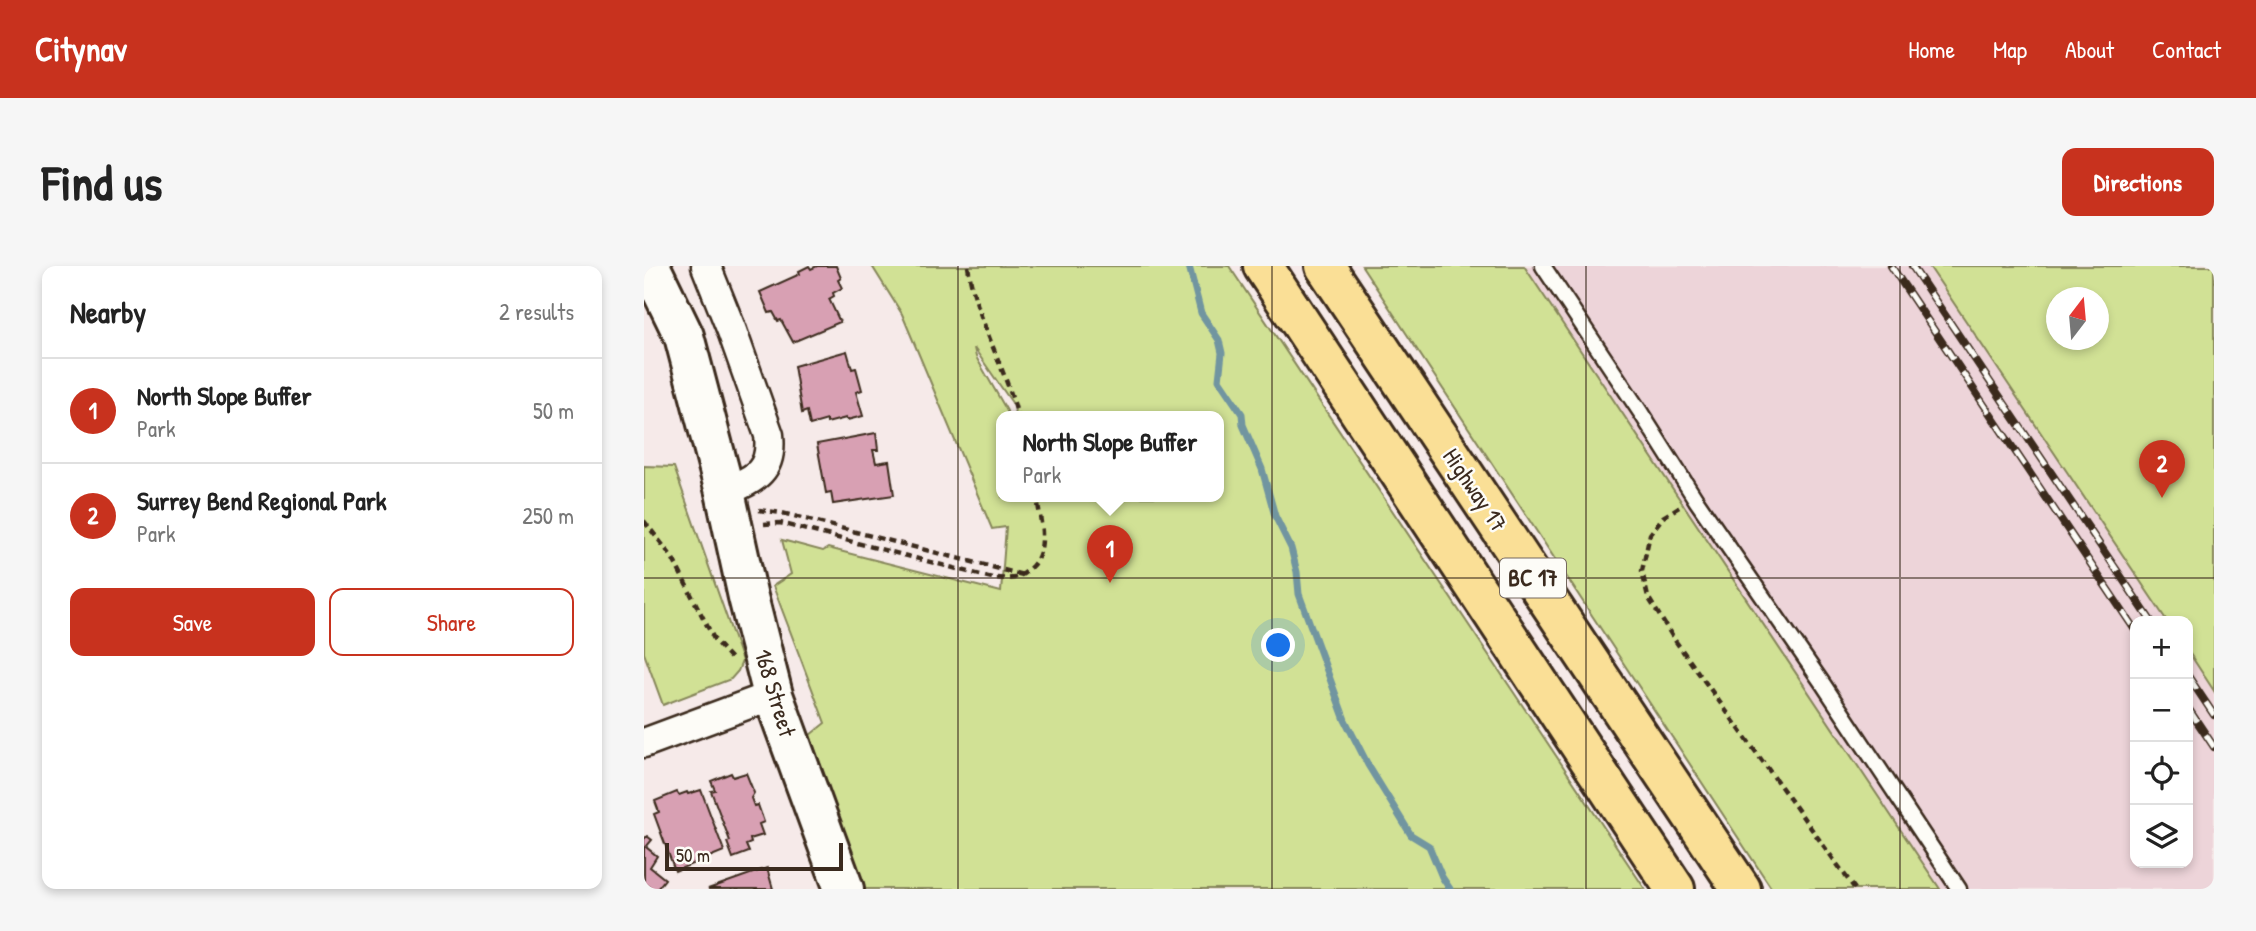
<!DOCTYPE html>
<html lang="en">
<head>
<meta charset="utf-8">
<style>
  body { margin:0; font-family:"Patrick Hand",sans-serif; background:#f6f6f6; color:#222 }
  .controls { position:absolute; right:21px; bottom:21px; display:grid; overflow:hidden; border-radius:14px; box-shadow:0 4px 10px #0003 }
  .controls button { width:63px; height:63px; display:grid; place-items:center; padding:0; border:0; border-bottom:2px solid #e0e0e0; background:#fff; color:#222; font:35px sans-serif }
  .compass { position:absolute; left:1402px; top:21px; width:63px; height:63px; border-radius:50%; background:#fff; box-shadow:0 4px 10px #0003; rotate:16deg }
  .scale { position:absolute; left:21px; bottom:18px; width:178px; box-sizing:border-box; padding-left:7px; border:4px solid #3b2a1e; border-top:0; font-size:19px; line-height:24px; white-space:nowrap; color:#3b2a1e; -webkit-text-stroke:5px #fdfcf7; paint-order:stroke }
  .you { position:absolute; left:635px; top:380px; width:24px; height:24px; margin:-18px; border:5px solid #fff; border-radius:50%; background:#1a73e8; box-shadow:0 0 0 10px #1a73e833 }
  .badge { display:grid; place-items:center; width:46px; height:46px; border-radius:50%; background:#c8321e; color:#fff; font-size:23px; font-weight:700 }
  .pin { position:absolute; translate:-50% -58px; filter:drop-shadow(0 2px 4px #0008) }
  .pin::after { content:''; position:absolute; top:37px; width:24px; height:21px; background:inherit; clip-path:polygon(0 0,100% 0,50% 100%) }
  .popup { position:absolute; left:352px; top:145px; width:228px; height:91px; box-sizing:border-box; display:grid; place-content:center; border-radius:14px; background:#fff; filter:drop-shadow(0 2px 5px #0005); font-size:23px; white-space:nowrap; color:#767676 }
  .popup b { font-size:26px; color:#222 }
  .popup::after { content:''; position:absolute; left:50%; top:100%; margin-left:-14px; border:14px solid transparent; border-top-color:#fff }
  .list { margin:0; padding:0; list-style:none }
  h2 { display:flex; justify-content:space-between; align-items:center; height:91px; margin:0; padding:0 28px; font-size:30px }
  h2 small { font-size:23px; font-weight:400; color:#767676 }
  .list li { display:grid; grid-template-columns:46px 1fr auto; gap:21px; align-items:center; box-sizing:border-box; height:105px; padding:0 28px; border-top:2px solid #e0e0e0 }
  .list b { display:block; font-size:26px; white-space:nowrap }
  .list p { margin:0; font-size:23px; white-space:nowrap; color:#767676 }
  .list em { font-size:23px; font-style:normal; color:#767676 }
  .actions { display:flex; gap:14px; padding:21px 28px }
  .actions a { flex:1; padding:16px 0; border:2px solid #c8321e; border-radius:14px; text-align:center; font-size:24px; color:#c8321e }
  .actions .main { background:#c8321e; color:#fff }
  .icon { flex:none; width:38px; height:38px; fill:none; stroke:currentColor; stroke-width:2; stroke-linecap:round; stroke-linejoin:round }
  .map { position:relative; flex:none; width:1570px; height:623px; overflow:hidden; border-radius:14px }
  header { display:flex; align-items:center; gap:42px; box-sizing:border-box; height:98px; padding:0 35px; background:#c8321e; color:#fff }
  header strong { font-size:33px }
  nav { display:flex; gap:38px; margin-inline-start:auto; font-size:24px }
  .intro { display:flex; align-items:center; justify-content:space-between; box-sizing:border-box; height:168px; padding:0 42px }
  h1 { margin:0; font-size:49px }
  .button { padding:18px 32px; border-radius:14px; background:#c8321e; color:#fff; font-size:24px; font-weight:700 }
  main { display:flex; gap:42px; padding:0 42px }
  aside { flex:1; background:#fff; border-radius:14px; box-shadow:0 4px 10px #0003 }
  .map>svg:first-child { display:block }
  .built { fill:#edd4d9 }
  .green { fill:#d1e195; stroke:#86865a; stroke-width:2; fill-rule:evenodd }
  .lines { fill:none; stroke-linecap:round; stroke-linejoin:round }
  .stream { stroke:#7195a0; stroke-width:7 }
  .building { fill:#d8a0b3; stroke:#3b2a1e; stroke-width:2 }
  .lane-casing { stroke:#3b2a1e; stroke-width:19 }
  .street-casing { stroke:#3b2a1e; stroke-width:33 }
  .secondary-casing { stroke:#3b2a1e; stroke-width:44 }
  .highway-casing { stroke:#3b2a1e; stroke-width:44 }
  .path { stroke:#3b2a1e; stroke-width:4.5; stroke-dasharray:7 5; stroke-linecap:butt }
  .lane { stroke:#fdfcf7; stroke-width:14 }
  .street { stroke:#fdfcf7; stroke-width:28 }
  .secondary { stroke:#fdfcf7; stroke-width:38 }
  .highway { stroke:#fadf96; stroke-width:38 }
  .rail-casing { stroke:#3b2a1e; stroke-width:8 }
  .rail { stroke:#fdfcf7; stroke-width:5; stroke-dasharray:16; stroke-linecap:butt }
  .grid { fill:none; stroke:#3b2a1e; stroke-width:2; stroke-opacity:0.55 }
  .labels { text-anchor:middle; stroke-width:5; stroke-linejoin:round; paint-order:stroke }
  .shield { fill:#fdfcf7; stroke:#75695f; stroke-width:2 }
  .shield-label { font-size:23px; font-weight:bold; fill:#3b2a1e }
  .street-label { font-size:24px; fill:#3b2a1e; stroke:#fdfcf7 }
</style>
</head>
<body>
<header>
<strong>Citynav</strong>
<nav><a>Home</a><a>Map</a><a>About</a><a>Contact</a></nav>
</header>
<div class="intro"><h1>Find us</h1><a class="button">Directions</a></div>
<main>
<aside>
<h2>Nearby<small>2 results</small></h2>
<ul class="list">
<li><span class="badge">1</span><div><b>North Slope Buffer</b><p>Park</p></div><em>50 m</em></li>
<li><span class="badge">2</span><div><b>Surrey Bend Regional Park</b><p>Park</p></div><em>250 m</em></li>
</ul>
<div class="actions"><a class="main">Save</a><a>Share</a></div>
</aside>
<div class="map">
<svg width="1570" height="623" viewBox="0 0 1570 623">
  <rect width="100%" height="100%" fill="#f6eae9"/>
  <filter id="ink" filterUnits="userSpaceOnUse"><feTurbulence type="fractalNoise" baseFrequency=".0143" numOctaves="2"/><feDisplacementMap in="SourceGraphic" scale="14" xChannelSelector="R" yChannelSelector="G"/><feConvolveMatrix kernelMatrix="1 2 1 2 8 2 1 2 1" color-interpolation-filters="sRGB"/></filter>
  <g filter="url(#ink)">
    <path class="built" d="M 880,0 L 1285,0 L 1523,355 L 1491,355 L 1491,597 L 1544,597 L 1544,386 L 1570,425 L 1570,623 L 1296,623 Z"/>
    <path class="green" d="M 228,0 L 585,0 L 1001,623 L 219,623 L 166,469 L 181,457 L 129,320 L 147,308 L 138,274 L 179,285 L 184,282 L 357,326 L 362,261 L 348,263 L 258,48 ZM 330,82 L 371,141 L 370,151 L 574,151 L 574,231 L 358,231 L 358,151 L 363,151 L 363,145 L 332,91 Z
      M 718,0 L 880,0 L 1296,623 L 1128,623 Z
      M 1285,0 L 1570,0 L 1570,425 L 1544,385 L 1544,355 L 1523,355 ZM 1412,32 L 1454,32 L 1454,74 L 1412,74 Z
      M 0,200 L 30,201 L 98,395 L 94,405 L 87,413 L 19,439 L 0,387 Z"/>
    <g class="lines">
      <path class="stream" d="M 545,0 L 557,47 L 575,74 L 578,87 L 575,114 L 598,148 L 599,159 L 618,203 L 631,250 L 647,282 L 653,306 L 655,328 L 701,454 L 724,499 L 767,569 L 785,580 L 798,611 L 806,623"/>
    </g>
    <path class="building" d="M 165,0 L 167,3 L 173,0 L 192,0 L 197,12 L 194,14 L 198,22 L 189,27 L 190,30 L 185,33 L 196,56 L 149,76 L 137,54 L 134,55 L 129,46 L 125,47 L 116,26 L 156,8 L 155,5 Z
      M 203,85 L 208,103 L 212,102 L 218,124 L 212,126 L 219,150 L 203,154 L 202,152 L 183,157 L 183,154 L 166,159 L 163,145 L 158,147 L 150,100 Z
      M 232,167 L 234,184 L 229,184 L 232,197 L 245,195 L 250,229 L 189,238 L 187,226 L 182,227 L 173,178 Z
      M 87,507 L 89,511 L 102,507 L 110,527 L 107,532 L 110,540 L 114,539 L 120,556 L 115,558 L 119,569 L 106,573 L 107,577 L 102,579 L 105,586 L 89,592 L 83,576 L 86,575 L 67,525 L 71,524 L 67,515 Z
      M 57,524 L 80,585 L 31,605 L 10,548 L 15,546 L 11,535 L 33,526 L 35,529 L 43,526 L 44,528 Z
      M 3,570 L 8,574 L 2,581 L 13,590 L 6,601 L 21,613 L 13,623 L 8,623 L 0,617 L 0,573 Z
      M 123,602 L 129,623 L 64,623 Z"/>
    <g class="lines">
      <defs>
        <path id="lane" d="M 899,0 L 997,147 L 1052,234 L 1179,418 L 1315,623"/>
        <path id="street" d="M 62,0 L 88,65 L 125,169 C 129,206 110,213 81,226
          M 0,477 L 129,429"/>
        <path id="secondary" d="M 6,0 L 40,70 L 81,226 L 104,331 L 129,429 L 200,623"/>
        <path id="highway" d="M 619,0 L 1031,623
          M 681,0 L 1097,623"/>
      </defs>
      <use href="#lane" class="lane-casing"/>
      <use href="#street" class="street-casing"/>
      <use href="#secondary" class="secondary-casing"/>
      <use href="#highway" class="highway-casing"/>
      <path class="path" d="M 324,0 C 331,50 361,101 374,151
        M 1035,241 L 1019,251 L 1006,268 L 998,305 L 1004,331 L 1030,373 L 1211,623
        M 115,244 L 138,247 L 379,309
        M 0,255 L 28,291 L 71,375 L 89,395
        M 120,258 L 136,257 L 348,312 C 355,312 363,313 370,312 C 378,310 382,306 388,300 C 405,282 396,254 393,231"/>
      <use href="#lane" class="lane"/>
      <use href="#street" class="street"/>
      <use href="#secondary" class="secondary"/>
      <use href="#highway" class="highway"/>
      <defs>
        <path id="rail" d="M 1247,0 L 1491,364
          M 1268,0 L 1507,355
          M 1544,410 L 1570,449
          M 1544,442 L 1570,481"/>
      </defs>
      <use href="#rail" class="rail-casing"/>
      <use href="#rail" class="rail"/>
    </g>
  </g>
  <path class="grid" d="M 314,0 L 314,623M 628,0 L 628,623M 942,0 L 942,623M 1256,0 L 1256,623M 0,312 L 1570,312"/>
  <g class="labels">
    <rect class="shield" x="856" y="292.5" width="66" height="39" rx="5"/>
    <g class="shield-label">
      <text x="889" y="320">BC 17</text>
    </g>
    <g class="street-label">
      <text transform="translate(831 224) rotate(56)" y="8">Highway 17</text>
      <text transform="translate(131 427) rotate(73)" y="8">168 Street</text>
    </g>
  </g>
</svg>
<div class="controls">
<button>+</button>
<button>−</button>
<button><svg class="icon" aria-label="locate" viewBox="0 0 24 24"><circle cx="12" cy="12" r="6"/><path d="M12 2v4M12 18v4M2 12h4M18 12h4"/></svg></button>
<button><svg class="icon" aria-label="layers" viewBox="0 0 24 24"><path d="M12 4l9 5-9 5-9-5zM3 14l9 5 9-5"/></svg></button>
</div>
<svg class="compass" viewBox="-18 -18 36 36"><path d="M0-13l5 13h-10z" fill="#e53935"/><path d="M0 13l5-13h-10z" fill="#767676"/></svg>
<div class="scale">50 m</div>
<div class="you"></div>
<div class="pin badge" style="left:466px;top:317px">1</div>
<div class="popup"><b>North Slope Buffer</b>Park</div>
<div class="pin badge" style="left:1518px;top:232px">2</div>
</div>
</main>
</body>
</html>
